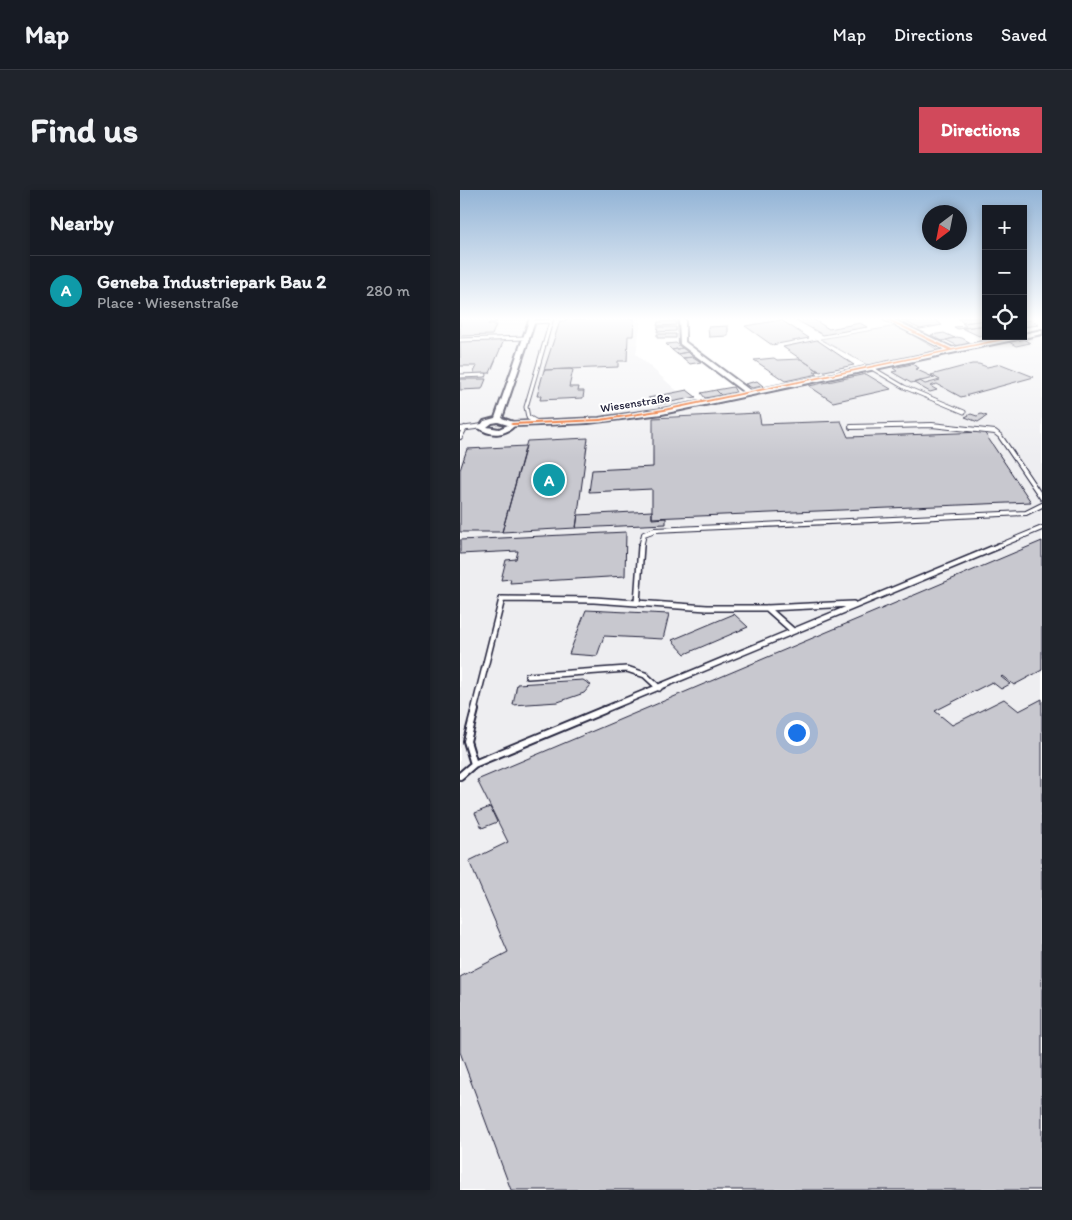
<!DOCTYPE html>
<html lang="en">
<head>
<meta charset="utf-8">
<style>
  body { margin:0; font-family:Itim,sans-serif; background:#20242c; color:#f1f3f6 }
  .controls { position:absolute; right:15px; top:15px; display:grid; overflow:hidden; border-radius:0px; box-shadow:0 2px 8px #0003 }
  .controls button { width:45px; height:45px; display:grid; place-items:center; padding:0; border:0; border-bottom:1px solid #363941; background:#171b24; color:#f1f3f6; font:25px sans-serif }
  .compass { position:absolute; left:462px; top:15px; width:45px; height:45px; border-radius:50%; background:#171b24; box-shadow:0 2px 8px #0003; rotate:212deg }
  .you { position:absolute; left:336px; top:542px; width:18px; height:18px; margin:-12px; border:4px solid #fff; border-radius:50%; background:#1a73e8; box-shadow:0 0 0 8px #1a73e833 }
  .badge { display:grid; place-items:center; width:32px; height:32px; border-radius:50%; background:#d1495b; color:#fff; font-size:16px; font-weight:700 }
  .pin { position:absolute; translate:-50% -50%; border:2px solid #fff; box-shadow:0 1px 5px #0006 }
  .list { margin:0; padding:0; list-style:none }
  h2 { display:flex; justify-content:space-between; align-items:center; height:65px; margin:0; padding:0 20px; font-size:21px }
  h2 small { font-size:16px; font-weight:400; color:#9ea1a6 }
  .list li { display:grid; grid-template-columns:32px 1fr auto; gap:15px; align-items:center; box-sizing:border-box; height:70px; padding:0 20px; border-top:1px solid #363941 }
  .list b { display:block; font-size:19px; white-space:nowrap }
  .list p { margin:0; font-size:16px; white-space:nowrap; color:#9ea1a6 }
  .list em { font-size:16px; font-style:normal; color:#9ea1a6 }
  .icon { flex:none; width:28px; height:28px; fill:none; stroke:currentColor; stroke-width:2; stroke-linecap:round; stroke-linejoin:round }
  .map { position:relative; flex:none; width:582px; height:1000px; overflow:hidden; border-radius:0px }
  header { display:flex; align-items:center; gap:30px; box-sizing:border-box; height:70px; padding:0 25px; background:#171b24; border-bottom:1px solid #363941 }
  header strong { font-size:24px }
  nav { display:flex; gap:28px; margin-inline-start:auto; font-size:18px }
  .intro { display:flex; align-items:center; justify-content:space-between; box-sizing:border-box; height:120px; padding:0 30px }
  h1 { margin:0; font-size:35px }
  .button { padding:12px 22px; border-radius:0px; background:#d1495b; color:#fff; font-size:18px; font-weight:700 }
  main { display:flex; gap:30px; padding:0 30px }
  aside { flex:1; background:#171b24; border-radius:0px; box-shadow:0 2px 8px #0003 }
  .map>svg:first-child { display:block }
  .built { fill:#eeeef1 }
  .green { fill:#dfdfe2; stroke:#80808e }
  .building { fill:#c8c8cf; stroke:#22223b }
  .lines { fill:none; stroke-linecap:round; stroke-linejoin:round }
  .lane-far3-casing { stroke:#22223b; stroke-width:5 }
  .lane-far2-casing { stroke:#22223b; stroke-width:6 }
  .lane-far1-casing { stroke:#22223b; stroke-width:8 }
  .lane-casing { stroke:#22223b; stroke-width:10 }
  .street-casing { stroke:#22223b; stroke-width:4 }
  .lane-far3 { stroke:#fff; stroke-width:3 }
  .lane-far2 { stroke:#fff; stroke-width:4 }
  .lane-far1 { stroke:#fff; stroke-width:5 }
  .lane { stroke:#fff; stroke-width:6 }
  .street { fill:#fff; fill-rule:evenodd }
  .cycleway-casing { stroke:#fff; stroke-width:3 }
  .cycleway { fill:#e8590c; fill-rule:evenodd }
  .labels { text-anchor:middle; stroke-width:4; stroke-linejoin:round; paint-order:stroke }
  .far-street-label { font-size:12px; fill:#22223b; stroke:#fff }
</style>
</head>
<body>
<header>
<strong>Map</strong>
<nav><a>Map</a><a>Directions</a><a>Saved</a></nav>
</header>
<div class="intro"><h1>Find us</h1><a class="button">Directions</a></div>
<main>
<aside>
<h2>Nearby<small></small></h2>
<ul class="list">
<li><span class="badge" style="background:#0f9aa8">A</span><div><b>Geneba Industriepark Bau 2</b><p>Place · Wiesenstraße</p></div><em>280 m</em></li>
</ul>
</aside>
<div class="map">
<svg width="582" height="1000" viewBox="0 0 582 1000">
  <rect width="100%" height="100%" fill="#fff"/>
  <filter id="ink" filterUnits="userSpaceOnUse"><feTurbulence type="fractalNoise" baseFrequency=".02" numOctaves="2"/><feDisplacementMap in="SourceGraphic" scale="10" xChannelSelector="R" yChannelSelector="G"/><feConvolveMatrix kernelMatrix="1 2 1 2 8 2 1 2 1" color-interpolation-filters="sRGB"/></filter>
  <g filter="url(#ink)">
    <path class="built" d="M 0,128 L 181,128 L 176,164 L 235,217 L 582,145 L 582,1000 L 0,1000 Z"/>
    <path class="green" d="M 437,136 L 480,161 L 411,177 L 360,149 Z"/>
    <path class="building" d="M 0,128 L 38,128 L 36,133 L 29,133 L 28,135 L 36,135 L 32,145 L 0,146 Z
      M 174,128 L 173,146 L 168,146 L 167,171 L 158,171 L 158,177 L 84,180 L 100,131 L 105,131 L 106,129 Z
      M 333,128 L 351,128 L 369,139 L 400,133 L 407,137 L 363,145 Z
      M 437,128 L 490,128 L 444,131 Z
      M 498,128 L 526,128 L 526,130 L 503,133 Z
      M 474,129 L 482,135 L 460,139 L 444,131 Z
      M 321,130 L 349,148 L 312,155 L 285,136 Z
      M 526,130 L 526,135 L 498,139 L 494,137 L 506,136 L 502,133 Z
      M 571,130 L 579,135 L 563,137 L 563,131 Z
      M 216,131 L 216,135 L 197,136 L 198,132 Z
      M 526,135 L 526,144 L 519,146 L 502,138 Z
      M 268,136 L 268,146 L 249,147 L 248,137 Z
      M 198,137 L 216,137 L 216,141 L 197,142 Z
      M 484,143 L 495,148 L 482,151 L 471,145 Z
      M 197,144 L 216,144 L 216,148 L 197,148 Z
      M 497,147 L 502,148 L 511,153 L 498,156 L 486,150 Z
      M 563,149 L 570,153 L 556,156 L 549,152 Z
      M 44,150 L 30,183 L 13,184 L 17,176 L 0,176 L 0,151 Z
      M 357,150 L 394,175 L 360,182 L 323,157 Z
      M 216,153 L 222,158 L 212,160 L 206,154 Z
      M 222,158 L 228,162 L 217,164 L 212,160 Z
      M 228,162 L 233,167 L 223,168 L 217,164 Z
      M 233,167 L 241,172 L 230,174 L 223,168 Z
      M 314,168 L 317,170 L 341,169 L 359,181 L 354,182 L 358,184 L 325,191 L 294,170 Z
      M 452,174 L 459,178 L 455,179 L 475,188 L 451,193 L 432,182 L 437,181 L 433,178 Z
      M 512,174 L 519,174 L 527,177 L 541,174 L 574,187 L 501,207 L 477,194 L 470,196 L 477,200 L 470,202 L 454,193 L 460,191 L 465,194 L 480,190 L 471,185 Z
      M 110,179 L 113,180 L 109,197 L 119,197 L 118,201 L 124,201 L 123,208 L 80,210 L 81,206 L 77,206 L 84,180 Z
      M 406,184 L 431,199 L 373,212 L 349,196 Z
      M 0,189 L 26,189 L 22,199 L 0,200 Z
      M 297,191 L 303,196 L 292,198 L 285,194 Z
      M 273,197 L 276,202 L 261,205 L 256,200 Z
      M 227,200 L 236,207 L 196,215 L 188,208 Z
      M 256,200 L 261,205 L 245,208 L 241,203 Z
      M 299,223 L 301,234 L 381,231 L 388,247 L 524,242 L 571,312 L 192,328 L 192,299 L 129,302 L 132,280 L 193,277 L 193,228 Z
      M 511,224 L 517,226 L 521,224 L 527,226 L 518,232 L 505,227 Z
      M 128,248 L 116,338 L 42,342 L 67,251 Z
      M 66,256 L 42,342 L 0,342 L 0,280 L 7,259 Z
      M 192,321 L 192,329 L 206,328 L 206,334 L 116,338 L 118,325 Z
      M 166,342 L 165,386 L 50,393 L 51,389 L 41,390 L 46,370 L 56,369 L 58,361 L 0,364 L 0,350 Z
      M 582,351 L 582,480 L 554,495 L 542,486 L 541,487 L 550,494 L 541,499 L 532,492 L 475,521 L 492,535 L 544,509 L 559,521 L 582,509 L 582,1000 L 51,1000 L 0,862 L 0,787 L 48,762 L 9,671 L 48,652 L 17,590 Z
      M 126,420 L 209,424 L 203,449 L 144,446 L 137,466 L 109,464 Z
      M 274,424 L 288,437 L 225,464 L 212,450 Z
      M 123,490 L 131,495 L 124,503 L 98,512 L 53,515 L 57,494 Z
      M 30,617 L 37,632 L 22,638 L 15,623 Z"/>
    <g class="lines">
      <defs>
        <path id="lane-far3" d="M 72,132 L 91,131
          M 0,150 L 66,148
          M 410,177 L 444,197 L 504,222
          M 0,186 L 25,185
          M 71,229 L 68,227 L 66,217 L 92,128"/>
        <path id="lane-far2" d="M 69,228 L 78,233
          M 391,237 L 472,235 L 535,242 L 540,246 L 582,308
          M 0,239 L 23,236
          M 0,247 L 5,238
          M 181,357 L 184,344 L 195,340 L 566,323 L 582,315
          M 536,357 L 582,338"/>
        <path id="lane-far1" d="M 177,413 L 181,356
          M 307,418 L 333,441
          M 68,486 L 167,479 L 185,485 L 199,498
          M 14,521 L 42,409 L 134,410 L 247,418 L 307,418 L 393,414
          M 141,521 L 539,356"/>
        <path id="lane" d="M 14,574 L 7,551 L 15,520
          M 0,586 L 14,574 L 144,520"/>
        <path id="street" d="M 70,128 L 76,128 L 42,228 L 53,232 L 139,228 L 202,219 L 285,203 L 220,154 L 219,128 L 225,128 L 225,152 L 291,201 L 486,160 L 422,128 L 429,128 L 493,158 L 551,146 L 563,146 L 563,144 L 582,140 L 582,144 L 202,224 L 128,233 L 54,236 C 45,246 29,246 19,238 L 24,231 L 35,228 ZM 38,232 L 48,235 L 39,239 L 27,237 L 32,233 Z"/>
      </defs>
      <use href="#lane-far3" class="lane-far3-casing"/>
      <use href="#lane-far2" class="lane-far2-casing"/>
      <use href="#lane-far1" class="lane-far1-casing"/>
      <use href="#lane" class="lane-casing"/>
      <use href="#street" class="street-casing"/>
      <use href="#lane-far3" class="lane-far3"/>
      <use href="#lane-far2" class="lane-far2"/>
      <use href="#lane-far1" class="lane-far1"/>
      <use href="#lane" class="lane"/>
      <use href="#street" class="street"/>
      <defs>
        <path id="cycleway" d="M 423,128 L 427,128 L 492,159 L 555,146 L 562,146 L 204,221 L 140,231 L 52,235 L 50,234 L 52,233 L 140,229 L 204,219 L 488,160 Z"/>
      </defs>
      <use href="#cycleway" class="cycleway-casing"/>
      <use href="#cycleway" class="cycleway"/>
    </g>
  </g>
  <linearGradient id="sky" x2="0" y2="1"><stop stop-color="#93b4d6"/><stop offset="0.48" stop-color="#fff"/><stop offset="1" stop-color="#fff" stop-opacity="0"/></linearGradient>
  <rect width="582" height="268" fill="url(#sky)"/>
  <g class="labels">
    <g class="far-street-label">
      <text transform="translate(175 213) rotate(-9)" y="4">Wiesenstraße</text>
    </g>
  </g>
</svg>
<div class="controls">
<button>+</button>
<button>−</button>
<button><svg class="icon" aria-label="locate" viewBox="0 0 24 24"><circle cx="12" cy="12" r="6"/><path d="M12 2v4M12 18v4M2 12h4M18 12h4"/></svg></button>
</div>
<svg class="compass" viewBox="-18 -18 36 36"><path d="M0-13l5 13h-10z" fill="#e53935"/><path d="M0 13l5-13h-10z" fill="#9ea1a6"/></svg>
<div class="you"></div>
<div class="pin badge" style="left:89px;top:290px;background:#0f9aa8">A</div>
</div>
</main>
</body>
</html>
